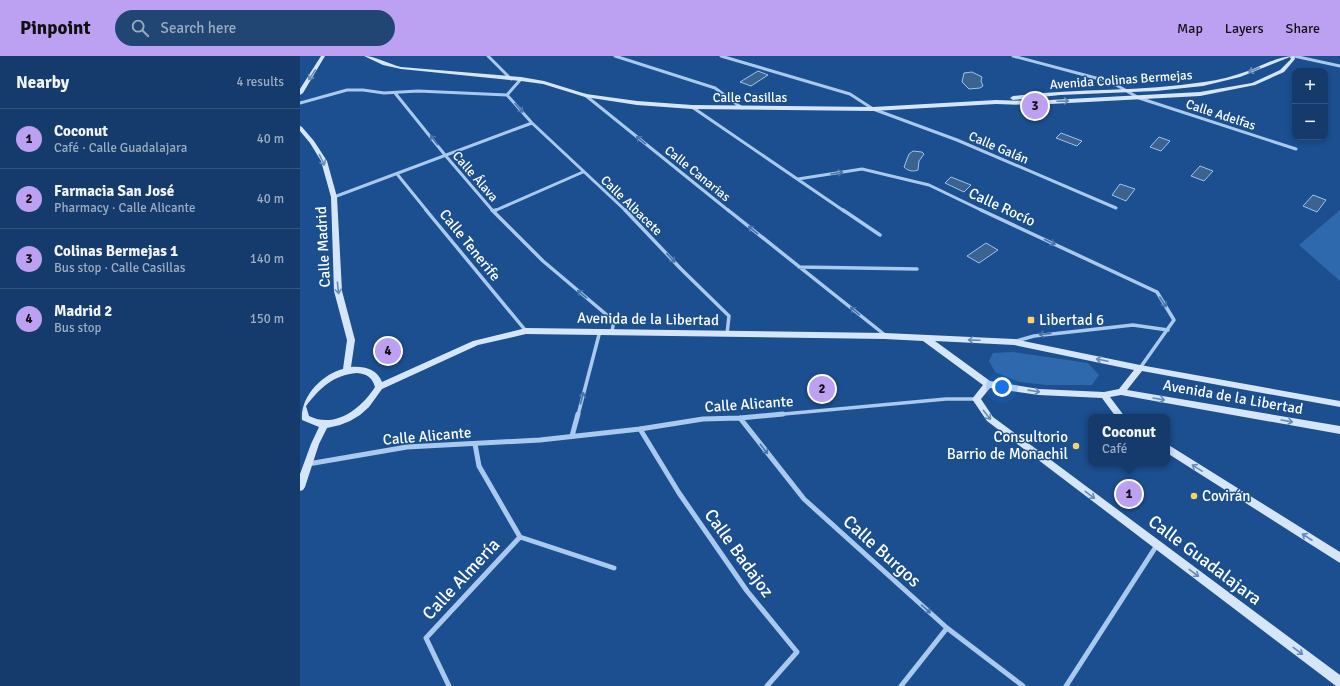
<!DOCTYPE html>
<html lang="en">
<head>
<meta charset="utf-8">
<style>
  body { margin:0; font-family:Signika,sans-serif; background:#214673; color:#f1f3f6 }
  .controls { position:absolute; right:12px; top:12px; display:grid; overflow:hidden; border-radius:8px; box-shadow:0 2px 6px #0003 }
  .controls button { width:36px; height:36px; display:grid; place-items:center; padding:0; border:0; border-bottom:1px solid #33557e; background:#143b6b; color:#f1f3f6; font:20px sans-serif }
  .you { position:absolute; left:702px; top:331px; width:14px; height:14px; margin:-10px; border:3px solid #fff; border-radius:50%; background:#1a73e8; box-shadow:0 0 0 6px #1a73e833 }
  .badge { display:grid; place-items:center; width:26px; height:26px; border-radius:50%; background:#bca0f2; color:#111; font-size:13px; font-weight:700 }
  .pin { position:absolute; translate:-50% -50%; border:2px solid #fff; box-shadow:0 1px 4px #0006 }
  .popup { position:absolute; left:788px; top:358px; width:82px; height:52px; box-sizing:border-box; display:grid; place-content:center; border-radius:8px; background:#143b6b; filter:drop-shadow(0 1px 3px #0005); font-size:13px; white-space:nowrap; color:#9dadc1 }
  .popup b { font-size:15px; color:#f1f3f6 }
  .popup::after { content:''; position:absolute; left:50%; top:100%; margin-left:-8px; border:8px solid transparent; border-top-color:#143b6b }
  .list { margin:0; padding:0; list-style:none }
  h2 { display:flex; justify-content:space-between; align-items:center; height:52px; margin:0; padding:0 16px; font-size:17px }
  h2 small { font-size:13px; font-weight:400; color:#9dadc1 }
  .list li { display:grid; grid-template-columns:26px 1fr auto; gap:12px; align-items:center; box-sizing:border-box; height:60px; padding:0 16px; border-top:1px solid #33557e }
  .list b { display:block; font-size:15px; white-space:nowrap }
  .list p { margin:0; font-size:13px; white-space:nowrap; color:#9dadc1 }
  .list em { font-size:13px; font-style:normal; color:#9dadc1 }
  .icon { flex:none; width:22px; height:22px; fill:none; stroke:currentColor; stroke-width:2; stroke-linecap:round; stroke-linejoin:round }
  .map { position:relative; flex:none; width:1040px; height:630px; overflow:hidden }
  header { display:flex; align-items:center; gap:24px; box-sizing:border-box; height:56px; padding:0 20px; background:#bca0f2; color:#111 }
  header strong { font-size:19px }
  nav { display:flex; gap:22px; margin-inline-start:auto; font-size:14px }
  .search { width:280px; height:36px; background:#214673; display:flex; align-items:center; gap:10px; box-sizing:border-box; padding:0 14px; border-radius:22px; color:#9dadc1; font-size:15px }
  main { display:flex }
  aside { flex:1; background:#143b6b }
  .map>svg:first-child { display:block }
  .green { fill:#2e69ad }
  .water { fill:#3c6290; stroke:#9cc4f0 }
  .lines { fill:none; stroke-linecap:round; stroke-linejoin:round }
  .street-far2 { stroke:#a9c9ee; stroke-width:3 }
  .street-far1 { stroke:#a9c9ee; stroke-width:3.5 }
  .street { stroke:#a9c9ee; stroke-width:5 }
  .secondary { fill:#d6e6fa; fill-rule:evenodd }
  .oneway { stroke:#668bba }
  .oneway2 { stroke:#4674ac }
  .poi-dot { fill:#ffd166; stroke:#1b4f8f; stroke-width:1.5 }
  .labels { text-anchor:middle; stroke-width:3; stroke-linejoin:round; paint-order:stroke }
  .far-street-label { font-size:13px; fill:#fff; stroke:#1b4f8f }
  .street-label { font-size:15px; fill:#fff; stroke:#1b4f8f }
  .poi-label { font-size:15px; fill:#fff; stroke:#1b4f8f; text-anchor:start }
  .near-street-label { font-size:18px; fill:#fff; stroke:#1b4f8f }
</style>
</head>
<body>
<header>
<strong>Pinpoint</strong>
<div class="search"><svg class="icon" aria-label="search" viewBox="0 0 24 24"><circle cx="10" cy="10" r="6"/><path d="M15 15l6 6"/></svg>Search here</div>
<nav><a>Map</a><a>Layers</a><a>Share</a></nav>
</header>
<main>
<aside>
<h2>Nearby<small>4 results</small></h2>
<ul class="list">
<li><span class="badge">1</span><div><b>Coconut</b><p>Café · Calle Guadalajara</p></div><em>40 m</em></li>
<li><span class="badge">2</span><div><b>Farmacia San José</b><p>Pharmacy · Calle Alicante</p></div><em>40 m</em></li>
<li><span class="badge">3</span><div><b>Colinas Bermejas 1</b><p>Bus stop · Calle Casillas</p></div><em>140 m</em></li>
<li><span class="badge">4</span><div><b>Madrid 2</b><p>Bus stop</p></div><em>150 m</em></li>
</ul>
</aside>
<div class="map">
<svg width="1040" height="630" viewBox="0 0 1040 630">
  <rect width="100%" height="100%" fill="#1b4f8f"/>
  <path class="green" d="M 1040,154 L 1040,225 L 999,189 Z
    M 713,296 L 788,307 L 799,319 L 792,329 L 747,329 L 719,326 L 695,316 L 689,305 L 693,297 Z"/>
  <path class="water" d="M 458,15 L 468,19 L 451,30 L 440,26 Z
    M 672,16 L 682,21 L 681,25 L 683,30 L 680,32 L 669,33 L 662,26 L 664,17 Z
    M 761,77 L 782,85 L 777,90 L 756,82 Z
    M 859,81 L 870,85 L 861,95 L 850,91 Z
    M 613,95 L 622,96 L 624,98 L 619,105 L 618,114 C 613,116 608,115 604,111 L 609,98 Z
    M 900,110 L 913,115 L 904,125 L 891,120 Z
    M 651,121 L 671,129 L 664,136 L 645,127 Z
    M 820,128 L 835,133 L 826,145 L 812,139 Z
    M 1013,139 L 1026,144 L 1017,156 L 1003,150 Z
    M 686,187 L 698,194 L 679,207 L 667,200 Z"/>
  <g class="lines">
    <path class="street-far2" d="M 188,0 L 211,23
      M 315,0 L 415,32 L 442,52
      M 421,0 L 550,38 L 573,53 L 657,84 L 816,152
      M 713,0 L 811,26 L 839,42 L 996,93
      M 994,0 L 1040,10
      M 221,23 L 207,39 L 232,67 L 326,155
      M 95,37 L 145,99 L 193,155
      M 285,39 L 429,155
      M 0,47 L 47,34 L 63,34 L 84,37 L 118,35 L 207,39
      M 392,51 L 544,155
      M 97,118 L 127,155
      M 498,123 L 562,113 L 629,129 L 683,155
      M 34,141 L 232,67
      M 194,155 L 283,116"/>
    <path class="street-far1" d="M 126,154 L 226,275
      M 192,154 L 243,205 L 314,265 L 312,275
      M 325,154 L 381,213 L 429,260 L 427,278
      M 428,154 L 585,279
      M 543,154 L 580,179
      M 681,154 L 857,236 L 874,264 L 840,312
      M 193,155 L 196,154
      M 499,211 L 617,213
      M 716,285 L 734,280 L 833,269 L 868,274
      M 278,359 L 300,275
      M 473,359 L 646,343 L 676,343"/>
    <path class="street" d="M 440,362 L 504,443 L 647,572 L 723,630
      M 340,373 L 379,437 L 447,535 L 497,596 L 467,630
      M 272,380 L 278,358
      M 175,388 L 179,410 L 220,481 L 314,512
      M 8,408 L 107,391 L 240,384 L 340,373 L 403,363 L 440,362 L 483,358
      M 149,630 L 126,582 L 220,481
      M 601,630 L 647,572
      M 766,630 L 857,489"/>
    <path class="secondary" d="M 21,0 L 25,0 L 3,37 L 0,39 L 0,33 Z
      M 64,0 C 75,0 89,8 101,11 L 221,21 L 244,25 L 286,38 L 337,45 L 392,49 L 573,51 L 696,44 L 731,45 L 900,36 L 952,27 L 980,14 L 991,3 L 990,1 L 940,21 L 903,30 L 856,35 L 760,39 L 713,44 L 710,42 L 713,40 C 777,32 841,36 904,26 C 919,24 934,20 948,15 C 964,9 978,0 994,0 L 995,3 L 984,16 L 955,29 L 900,40 L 731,49 L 696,48 L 573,55 L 392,53 L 337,49 L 285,41 L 243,28 L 221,25 L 101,13 L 83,9 Z
      M 0,70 L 2,71 L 14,85 L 27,105 L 37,141 L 42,235 L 55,284 L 51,311 C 64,310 77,313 82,326 L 173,285 L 226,272 L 585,277 L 714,283 L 840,309 L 1040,345 L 1040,351 L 842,315 L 827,334 L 1040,370 L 1040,378 L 821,339 L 810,341 L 825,361 L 816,361 L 802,342 L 739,339 L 690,332 L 681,343 L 693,361 L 1040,619 L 1040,630 L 1036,630 L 687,365 L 672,343 L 683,329 L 623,285 L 585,283 L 226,278 L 178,289 L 82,333 L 69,351 L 60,359 L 50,365 L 40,369 L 27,372 L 19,388 L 5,431 L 3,434 L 0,435 L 0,418 L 11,388 L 19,371 L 2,364 C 0,340 23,318 43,313 L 47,284 L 34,235 L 31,141 L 21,105 L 10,87 L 0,75 ZM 635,285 L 714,289 L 834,314 L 819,333 L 804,336 L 739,333 L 690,325 ZM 57,317 C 67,318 72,321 75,331 C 61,353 35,373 9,360 L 6,350 C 20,332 33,319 57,317 Z
      M 867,388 L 1040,496 L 1040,507 L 867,397 Z"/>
  </g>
  <defs><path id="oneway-shaft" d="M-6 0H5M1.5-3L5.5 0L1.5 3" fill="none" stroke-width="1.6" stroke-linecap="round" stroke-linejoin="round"/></defs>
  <g class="oneway">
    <use href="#oneway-shaft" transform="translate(954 14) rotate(159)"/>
    <use href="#oneway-shaft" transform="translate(12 19) rotate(124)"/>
    <use href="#oneway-shaft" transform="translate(763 45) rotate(-2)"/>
    <use href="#oneway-shaft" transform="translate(22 104) rotate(64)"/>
    <use href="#oneway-shaft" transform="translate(38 232) rotate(84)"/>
    <use href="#oneway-shaft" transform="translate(674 284) rotate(-178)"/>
    <use href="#oneway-shaft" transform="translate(802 304) rotate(-168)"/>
    <use href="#oneway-shaft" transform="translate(734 335) rotate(8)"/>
    <use href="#oneway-shaft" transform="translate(859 343) rotate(10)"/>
    <use href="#oneway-shaft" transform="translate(687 359) rotate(52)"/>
    <use href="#oneway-shaft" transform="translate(987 365) rotate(10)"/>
    <use href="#oneway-shaft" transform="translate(897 412) rotate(-148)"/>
    <use href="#oneway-shaft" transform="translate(790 439) rotate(37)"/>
    <use href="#oneway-shaft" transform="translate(1007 481) rotate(-147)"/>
    <use href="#oneway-shaft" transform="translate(894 517) rotate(37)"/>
    <use href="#oneway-shaft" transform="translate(998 595) rotate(37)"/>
  </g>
  <g class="oneway2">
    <use href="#oneway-shaft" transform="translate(219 52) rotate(48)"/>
    <use href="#oneway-shaft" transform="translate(134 84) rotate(-129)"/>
    <use href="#oneway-shaft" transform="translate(341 84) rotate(-141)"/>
    <use href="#oneway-shaft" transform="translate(537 117) rotate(-9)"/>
    <use href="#oneway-shaft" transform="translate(453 174) rotate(-141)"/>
    <use href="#oneway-shaft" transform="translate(750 186) rotate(25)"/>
    <use href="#oneway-shaft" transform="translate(371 202) rotate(47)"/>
    <use href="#oneway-shaft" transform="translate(282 238) rotate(-140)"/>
    <use href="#oneway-shaft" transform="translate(863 246) rotate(57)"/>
    <use href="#oneway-shaft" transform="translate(555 255) rotate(-141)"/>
    <use href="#oneway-shaft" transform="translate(745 278) rotate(174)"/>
    <use href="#oneway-shaft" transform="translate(282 342) rotate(-75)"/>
    <use href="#oneway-shaft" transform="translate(464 393) rotate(52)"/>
    <use href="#oneway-shaft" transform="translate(626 553) rotate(42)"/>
  </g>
  <g class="poi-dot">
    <rect x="727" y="260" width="8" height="8" rx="2"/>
    <circle cx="776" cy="390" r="4"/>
    <circle cx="894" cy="440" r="4"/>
  </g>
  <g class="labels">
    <g class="far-street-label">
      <text transform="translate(821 23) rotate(-4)" y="5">Avenida Colinas Bermejas</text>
      <text x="450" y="46">Calle Casillas</text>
      <text transform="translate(921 58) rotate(18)" y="5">Calle Adelfas</text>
      <text transform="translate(699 91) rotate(23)" y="5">Calle Galán</text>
      <text transform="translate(398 117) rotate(39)" y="5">Calle Canarias</text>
      <text transform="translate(176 120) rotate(49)" y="5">Calle Álava</text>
      <text transform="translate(332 149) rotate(44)" y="5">Calle Albacete</text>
    </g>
    <g class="street-label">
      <text transform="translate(702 151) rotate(25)" y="5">Calle Rocío</text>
      <text transform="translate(170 189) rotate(51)" y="5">Calle Tenerife</text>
      <text transform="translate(23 191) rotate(-93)" y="5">Calle Madrid</text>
      <text transform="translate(348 263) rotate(1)" y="5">Avenida de la Libertad</text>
      <text transform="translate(933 341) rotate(10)" y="5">Avenida de la Libertad</text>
      <text transform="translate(449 348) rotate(-4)" y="5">Calle Alicante</text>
      <text transform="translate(127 380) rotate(-5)" y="5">Calle Alicante</text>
    </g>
    <g class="poi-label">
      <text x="739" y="269">Libertad 6</text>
      <text x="768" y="386" text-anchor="end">Consultorio<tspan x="768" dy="17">Barrio de Monachil</tspan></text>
      <text x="902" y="445">Covirán</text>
    </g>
    <g class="near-street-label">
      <text transform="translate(582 495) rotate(42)" y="6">Calle Burgos</text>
      <text transform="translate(439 497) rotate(54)" y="6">Calle Badajoz</text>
      <text transform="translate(905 504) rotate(37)" y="6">Calle Guadalajara</text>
      <text transform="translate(161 523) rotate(-47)" y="6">Calle Almería</text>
    </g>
  </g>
</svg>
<div class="controls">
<button>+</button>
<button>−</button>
</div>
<div class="you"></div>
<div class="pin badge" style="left:829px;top:438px">1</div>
<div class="popup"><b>Coconut</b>Café</div>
<div class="pin badge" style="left:522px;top:333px">2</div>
<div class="pin badge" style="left:735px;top:50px">3</div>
<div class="pin badge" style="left:88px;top:295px">4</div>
</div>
</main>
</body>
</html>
